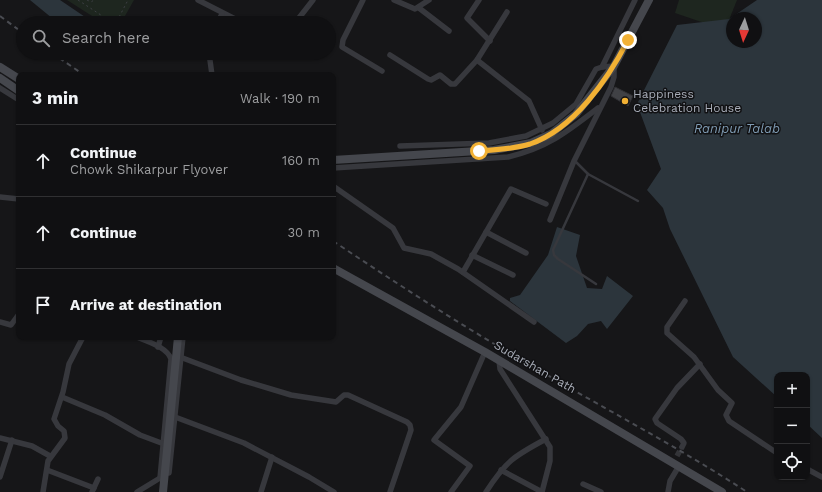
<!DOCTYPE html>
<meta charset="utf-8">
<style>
body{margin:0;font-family:"Work Sans",sans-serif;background:#1e1e20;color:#f1f3f6}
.controls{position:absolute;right:12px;bottom:12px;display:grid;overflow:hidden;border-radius:8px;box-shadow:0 1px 3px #0004}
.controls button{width:36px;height:36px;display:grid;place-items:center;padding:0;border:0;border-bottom:1px solid #303032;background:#101012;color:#f1f3f6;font:20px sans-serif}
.compass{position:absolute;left:726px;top:12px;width:36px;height:36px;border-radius:50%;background:#101012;box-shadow:0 1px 3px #0004;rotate:184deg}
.stop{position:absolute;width:12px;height:12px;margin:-9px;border:3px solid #f2b134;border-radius:50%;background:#fff}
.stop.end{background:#f2b134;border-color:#fff;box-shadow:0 1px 4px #0008}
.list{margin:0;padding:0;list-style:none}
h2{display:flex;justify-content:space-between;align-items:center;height:52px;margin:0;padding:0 16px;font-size:17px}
h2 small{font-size:13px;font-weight:400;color:#9c9d9f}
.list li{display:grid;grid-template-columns:26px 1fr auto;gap:12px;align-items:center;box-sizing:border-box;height:72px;padding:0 16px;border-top:1px solid #303032}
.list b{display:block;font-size:15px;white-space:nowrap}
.list p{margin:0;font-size:13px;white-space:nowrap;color:#9c9d9f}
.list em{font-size:13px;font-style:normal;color:#9c9d9f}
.icon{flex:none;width:22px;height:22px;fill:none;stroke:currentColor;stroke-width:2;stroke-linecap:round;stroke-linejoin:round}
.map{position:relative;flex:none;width:822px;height:492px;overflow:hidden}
.search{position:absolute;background:#101012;box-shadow:0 1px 3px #0004;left:16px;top:16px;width:320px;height:44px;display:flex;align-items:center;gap:10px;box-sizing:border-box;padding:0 14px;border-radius:22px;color:#9c9d9f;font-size:15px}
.panel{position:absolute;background:#101012;box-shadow:0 1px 3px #0004;left:16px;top:72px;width:320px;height:268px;border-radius:8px}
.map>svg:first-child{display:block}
.green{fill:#1e261f}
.water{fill:#2c353c;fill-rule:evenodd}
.building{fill:#404145;stroke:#303034}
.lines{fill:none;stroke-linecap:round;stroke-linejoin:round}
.street-tunnel{stroke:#333438;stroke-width:5.5;stroke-dasharray:5.5 3;stroke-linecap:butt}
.path{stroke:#3d3f44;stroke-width:1;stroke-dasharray:2 3;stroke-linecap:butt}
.lane{stroke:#37383d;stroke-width:2.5}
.street{stroke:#37383d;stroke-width:5.5}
.secondary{stroke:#45474d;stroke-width:8}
.rail{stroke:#4a4c52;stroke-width:2;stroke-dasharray:5 4;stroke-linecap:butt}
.route{stroke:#f2b134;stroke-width:5}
.poi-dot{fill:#f2b134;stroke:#111113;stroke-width:1.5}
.labels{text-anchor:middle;stroke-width:3;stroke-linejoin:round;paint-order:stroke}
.poi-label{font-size:12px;fill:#a8adb8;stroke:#111113;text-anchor:start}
.street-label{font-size:12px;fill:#a8adb8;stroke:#111113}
.water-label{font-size:13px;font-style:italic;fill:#7f9bb3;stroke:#111113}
</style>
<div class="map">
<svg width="822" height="492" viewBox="0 0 822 492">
<rect width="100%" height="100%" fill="#161618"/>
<g class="green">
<polygon points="67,0 134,0 121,23 103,23"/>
<polygon points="679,0 737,0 725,30 675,13"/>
</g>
<g class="water">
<polygon points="30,0 60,0 94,23 58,23"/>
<path d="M757,0H822V438L807,424V375H777V397L733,357L670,229L663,208L647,190L661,169L637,104L677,25L729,19ZM732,18H756V42H732Z"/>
<polygon points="557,227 580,235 576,256 587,288 602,289 607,276 633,296 607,329 601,321 588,324 577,336 566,343 510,301 510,298 520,295 548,255"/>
</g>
<polygon class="building" points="615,87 633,96 628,106 611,96"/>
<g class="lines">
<polyline class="street-tunnel" points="677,456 682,447"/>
<g class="path">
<polyline points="78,0 110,21 117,21 128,0"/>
<polyline points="87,0 91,2 94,0"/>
</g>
<g class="lane">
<polyline points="575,161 588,174 638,201"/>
<polyline points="588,174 553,250 554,255 558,259 596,284"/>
</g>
<g class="street">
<polyline points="198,0 243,23"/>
<polyline points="363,0 343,40 342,47 382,71"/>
<polyline points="394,0 415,9 429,0"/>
<polyline points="479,0 467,18 490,41"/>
<polyline points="419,8 449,31"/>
<polyline points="217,23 222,14"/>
<polyline points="295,23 313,0"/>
<polyline points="209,53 212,75"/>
<polyline points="390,55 428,79 431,80 440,75 451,84 455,84 477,60 507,12"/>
<polyline points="477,60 529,101 542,130"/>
<polyline points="602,67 635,0"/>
<polyline points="0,88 19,100"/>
<polyline points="400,146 489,143 526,136 553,123 576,104 596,69 602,67 614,66 614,77 611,87 574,161 550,220"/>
<path d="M333,168L508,157C547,148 567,132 598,108"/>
<polyline points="333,186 393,228 404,248 431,254 458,269 534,322"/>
<polyline points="0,197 19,199"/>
<polyline points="486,232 526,253"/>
<polyline points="472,255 513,275"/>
<polyline points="463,272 511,189 546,204"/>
<polyline points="685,301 667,327 667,333 694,357 718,390 732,403 726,415 729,421 777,453"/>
<polyline points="0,322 11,325 19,314"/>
<path d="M137,337C148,342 167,347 171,359L160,478"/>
<polyline points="158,347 161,337"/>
<polyline points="180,357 241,380 291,395 336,402 344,395 348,395 407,422 410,425 411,430 390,492"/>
<polyline points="499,360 500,369 550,447 550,461 542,492"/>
<polyline points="62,397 105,415 140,435 164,444"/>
<polyline points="175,417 244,443 309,477 334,492"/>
<polyline points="0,438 32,446 50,456"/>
<polyline points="682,447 684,443 681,439 657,423 655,419 677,388 700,364"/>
<polyline points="807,469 822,477"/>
<polyline points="47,470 94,488"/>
<polyline points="501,470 542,492"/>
<polyline points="169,473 183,337"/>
<polyline points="0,477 12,440"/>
<polyline points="583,484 601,492"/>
<polyline points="43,492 48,461 65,438 64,431 58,426 54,419 63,392 69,364 83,337"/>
<polyline points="92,492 98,479"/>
<polyline points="137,492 160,478"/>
<polyline points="261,492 272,457"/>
<polyline points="451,492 470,466 434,440 461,407 485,352"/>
<path d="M486,492C506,461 514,456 546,439"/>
<polyline points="668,492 670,481 679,466"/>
</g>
<g class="secondary">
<polyline points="0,67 19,79"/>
<polyline points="0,78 19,91"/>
<polyline points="333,160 494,150 531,143 551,134 576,114 614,66 649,0"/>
<polyline points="333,268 485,352 722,492"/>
<polyline points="163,492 178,337"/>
</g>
<g class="rail">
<polyline points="0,16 23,33"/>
<polyline points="52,53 84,75"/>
<path d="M333,241C396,283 459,324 525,362C599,406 675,445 747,492"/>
</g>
</g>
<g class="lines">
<path class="route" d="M479,151C496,150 514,149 530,144C574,129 608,79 628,40"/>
</g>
<circle class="poi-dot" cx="625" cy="101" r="4"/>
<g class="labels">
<g class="poi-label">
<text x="633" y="98">Happiness<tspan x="633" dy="14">Celebration House</tspan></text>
</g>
<g class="street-label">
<text transform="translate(535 367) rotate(30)" y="4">Sudarshan Path</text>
</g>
<g class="water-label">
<text x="737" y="133">Ranipur Talab</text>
</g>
</g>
</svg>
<div class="controls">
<button>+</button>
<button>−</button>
<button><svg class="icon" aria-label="locate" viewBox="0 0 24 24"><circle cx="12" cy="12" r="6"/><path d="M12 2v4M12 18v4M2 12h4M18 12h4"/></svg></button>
</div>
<svg class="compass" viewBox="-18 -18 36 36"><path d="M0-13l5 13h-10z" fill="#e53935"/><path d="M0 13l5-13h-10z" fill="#9c9d9f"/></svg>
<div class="stop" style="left:479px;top:151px"></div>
<div class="stop end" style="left:628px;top:40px"></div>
<div class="search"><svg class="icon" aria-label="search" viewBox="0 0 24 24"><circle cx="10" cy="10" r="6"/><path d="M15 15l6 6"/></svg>Search here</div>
<section class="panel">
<h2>3 min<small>Walk · 190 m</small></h2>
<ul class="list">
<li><svg class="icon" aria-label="ahead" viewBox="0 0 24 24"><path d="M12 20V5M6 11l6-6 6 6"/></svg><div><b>Continue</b><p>Chowk Shikarpur Flyover</p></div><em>160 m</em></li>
<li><svg class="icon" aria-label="ahead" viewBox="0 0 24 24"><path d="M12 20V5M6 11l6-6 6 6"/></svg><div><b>Continue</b></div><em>30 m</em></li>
<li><svg class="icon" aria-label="arrive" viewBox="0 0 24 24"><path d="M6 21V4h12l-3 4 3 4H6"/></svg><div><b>Arrive at destination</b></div></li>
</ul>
</section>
</div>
